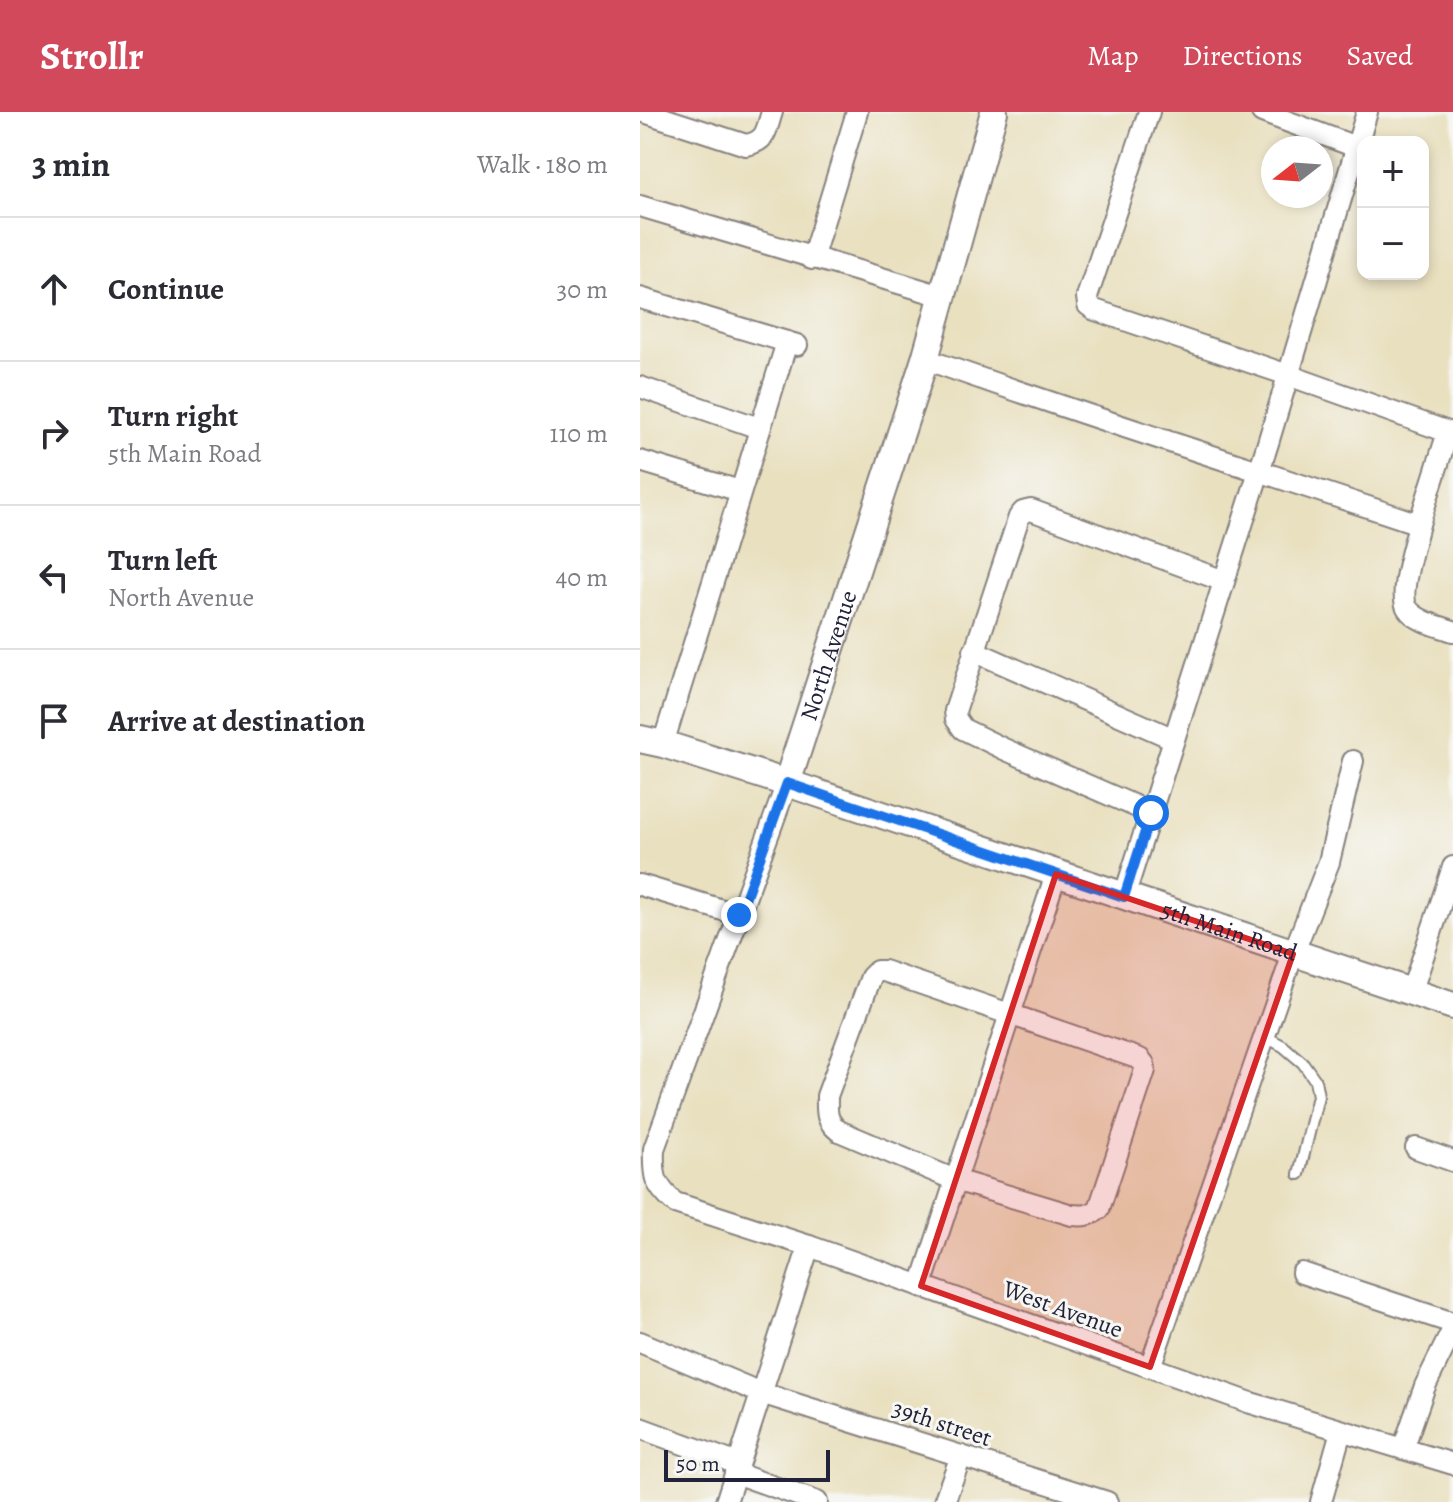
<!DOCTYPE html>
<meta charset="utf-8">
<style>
body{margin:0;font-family:Alegreya,serif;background:#f7f7f7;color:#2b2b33}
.controls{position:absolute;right:24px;top:24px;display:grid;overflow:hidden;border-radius:16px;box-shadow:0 4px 12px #0003}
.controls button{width:72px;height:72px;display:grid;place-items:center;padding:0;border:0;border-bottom:2px solid #e1e1e2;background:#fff;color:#2b2b33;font:40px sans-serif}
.compass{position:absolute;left:621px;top:24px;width:72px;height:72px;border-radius:50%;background:#fff;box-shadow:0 4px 12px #0003;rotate:253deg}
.scale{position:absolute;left:24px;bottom:20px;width:166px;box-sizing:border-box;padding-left:8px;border:4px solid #22223b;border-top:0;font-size:22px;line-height:28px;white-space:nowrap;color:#22223b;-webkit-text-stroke:6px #f6f6f2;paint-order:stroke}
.stop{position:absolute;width:24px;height:24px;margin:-18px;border:6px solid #1a73e8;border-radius:50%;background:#fff}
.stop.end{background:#1a73e8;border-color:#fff;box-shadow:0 2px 8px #0008}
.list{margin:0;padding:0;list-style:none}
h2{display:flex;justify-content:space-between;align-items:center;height:104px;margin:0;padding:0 32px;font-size:34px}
h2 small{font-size:26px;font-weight:400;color:#7c7c81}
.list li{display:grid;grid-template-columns:52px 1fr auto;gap:24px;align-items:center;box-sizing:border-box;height:144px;padding:0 32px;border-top:2px solid #e1e1e2}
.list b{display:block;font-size:30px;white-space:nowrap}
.list p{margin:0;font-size:26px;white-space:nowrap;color:#7c7c81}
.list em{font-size:26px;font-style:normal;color:#7c7c81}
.icon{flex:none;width:44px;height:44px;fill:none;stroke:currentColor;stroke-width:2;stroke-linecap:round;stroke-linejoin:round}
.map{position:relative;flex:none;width:813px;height:1390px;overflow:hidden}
header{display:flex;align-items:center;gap:48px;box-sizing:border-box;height:112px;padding:0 40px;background:#d1495b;color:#fff}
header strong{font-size:38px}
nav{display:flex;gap:44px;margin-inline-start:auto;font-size:28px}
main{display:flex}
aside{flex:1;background:#fff}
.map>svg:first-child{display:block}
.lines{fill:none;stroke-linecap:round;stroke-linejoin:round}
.service-casing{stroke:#86817d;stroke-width:14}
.minor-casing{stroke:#86817d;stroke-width:24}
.tertiary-casing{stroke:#86817d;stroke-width:30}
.service{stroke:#fff;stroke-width:10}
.minor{stroke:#fff;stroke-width:20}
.tertiary{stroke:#fff;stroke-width:26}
.route{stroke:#1a73e8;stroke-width:10}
.marked{fill:#d62828;fill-opacity:0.2;stroke:#d62828;stroke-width:6;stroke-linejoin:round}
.labels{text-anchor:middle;stroke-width:6;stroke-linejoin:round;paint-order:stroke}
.street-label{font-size:24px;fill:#22223b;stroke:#f6f6f2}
</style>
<header>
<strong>Strollr</strong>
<nav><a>Map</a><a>Directions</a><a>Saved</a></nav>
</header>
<main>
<aside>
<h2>3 min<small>Walk · 180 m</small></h2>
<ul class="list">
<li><svg class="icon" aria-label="ahead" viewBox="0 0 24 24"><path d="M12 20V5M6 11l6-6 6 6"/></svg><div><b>Continue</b></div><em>30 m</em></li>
<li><svg class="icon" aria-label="right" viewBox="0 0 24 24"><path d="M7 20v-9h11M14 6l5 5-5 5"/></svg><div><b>Turn right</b><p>5th Main Road</p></div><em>110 m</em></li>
<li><svg class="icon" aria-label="left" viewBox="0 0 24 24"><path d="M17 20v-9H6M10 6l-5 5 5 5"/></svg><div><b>Turn left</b><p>North Avenue</p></div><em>40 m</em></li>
<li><svg class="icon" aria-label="arrive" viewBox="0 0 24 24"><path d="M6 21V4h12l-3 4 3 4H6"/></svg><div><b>Arrive at destination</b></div></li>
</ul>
</aside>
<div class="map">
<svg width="813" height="1390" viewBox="0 0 813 1390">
<rect width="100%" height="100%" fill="#f6f6f2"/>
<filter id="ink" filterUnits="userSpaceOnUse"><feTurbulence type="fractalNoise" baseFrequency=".0125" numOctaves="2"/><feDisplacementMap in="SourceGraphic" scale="16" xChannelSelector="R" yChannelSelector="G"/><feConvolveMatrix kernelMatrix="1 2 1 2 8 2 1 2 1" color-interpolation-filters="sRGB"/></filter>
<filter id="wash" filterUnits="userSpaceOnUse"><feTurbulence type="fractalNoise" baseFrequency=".006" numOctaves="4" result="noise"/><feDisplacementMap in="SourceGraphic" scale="32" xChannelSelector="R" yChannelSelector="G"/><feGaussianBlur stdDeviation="1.8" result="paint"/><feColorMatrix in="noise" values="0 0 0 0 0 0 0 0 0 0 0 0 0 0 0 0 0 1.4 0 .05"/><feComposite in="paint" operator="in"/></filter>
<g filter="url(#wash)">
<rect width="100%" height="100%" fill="#e9e0bf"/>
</g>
<g filter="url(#ink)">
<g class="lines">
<g class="service-casing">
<polyline id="service" points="624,924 643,934 663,951 675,968 678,984 659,1062"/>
</g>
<g class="minor-casing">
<g id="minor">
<path d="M4,0L106,33C127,29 126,18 132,0"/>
<polyline points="509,0 447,185 448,193 455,198 648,263 808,320"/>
<polyline points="622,0 716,35"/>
<polyline points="0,94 302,184"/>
<polyline points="172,147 217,0"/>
<polyline points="0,186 157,233"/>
<path d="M285,247C448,305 615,357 779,412L808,320L813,321"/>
<polyline points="0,275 119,316"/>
<polyline points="0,349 100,379"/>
<path d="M779,412C775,431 757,482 768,497C777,510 800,514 813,519"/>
<polyline points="334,539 534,627"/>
<polyline points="23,632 147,230"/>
<path d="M147,671L14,1037C13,1064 14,1073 35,1091L169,1134L611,1291L813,1352"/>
<polyline points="511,701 364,637 323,617 316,607 315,599 379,405 383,400 391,398 584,469"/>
<polyline points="0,773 99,803"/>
<polyline points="484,785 628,331 727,0"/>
<path d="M237,859H244L500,947L504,952L505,958L459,1097C450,1104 443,1104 432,1103L315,1068L199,1019C185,1008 187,1000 187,984L231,865Z"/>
<polyline points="771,881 813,755"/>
<polyline points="776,1036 813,1049"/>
<polyline points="662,1161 813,1211"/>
<polyline points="281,1174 416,762"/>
<polyline points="0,1230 121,1281 467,1390"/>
<polyline points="510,1255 653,842 689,750 713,649"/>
<polyline points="0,1316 98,1352"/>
<polyline points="763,1337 785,1274 813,1217"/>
<polyline points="95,1361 177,1390"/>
<polyline points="86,1390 169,1134"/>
<polyline points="304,1390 321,1344"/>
<polyline points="681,1390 701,1319"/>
</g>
</g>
<g class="tertiary-casing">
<g id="tertiary">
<path id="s1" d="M0,627L23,632L147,671L813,894"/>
<path id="s2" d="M147,671L285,247L354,0"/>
</g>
</g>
<use href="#service" class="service"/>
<use href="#minor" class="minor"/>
<use href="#tertiary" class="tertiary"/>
</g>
</g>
<g class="lines" filter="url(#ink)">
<polyline class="route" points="99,803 147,671 484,785 511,701"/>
</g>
<path class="marked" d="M416,762L653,842L510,1255L281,1174Z"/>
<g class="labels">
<g class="street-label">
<text dy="8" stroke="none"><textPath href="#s2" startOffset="134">North Avenue</textPath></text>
<text dy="8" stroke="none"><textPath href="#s1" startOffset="620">5th Main Road</textPath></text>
<text transform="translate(423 1197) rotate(20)" y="8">West Avenue</text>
<text transform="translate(302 1311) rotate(18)" y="8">39th street</text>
</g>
</g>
</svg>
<div class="controls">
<button>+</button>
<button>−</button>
</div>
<svg class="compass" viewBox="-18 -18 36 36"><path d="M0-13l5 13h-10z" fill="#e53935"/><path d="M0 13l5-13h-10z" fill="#7c7c81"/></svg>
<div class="scale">50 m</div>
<div class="stop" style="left:511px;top:701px"></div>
<div class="stop end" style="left:99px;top:803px"></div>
</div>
</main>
